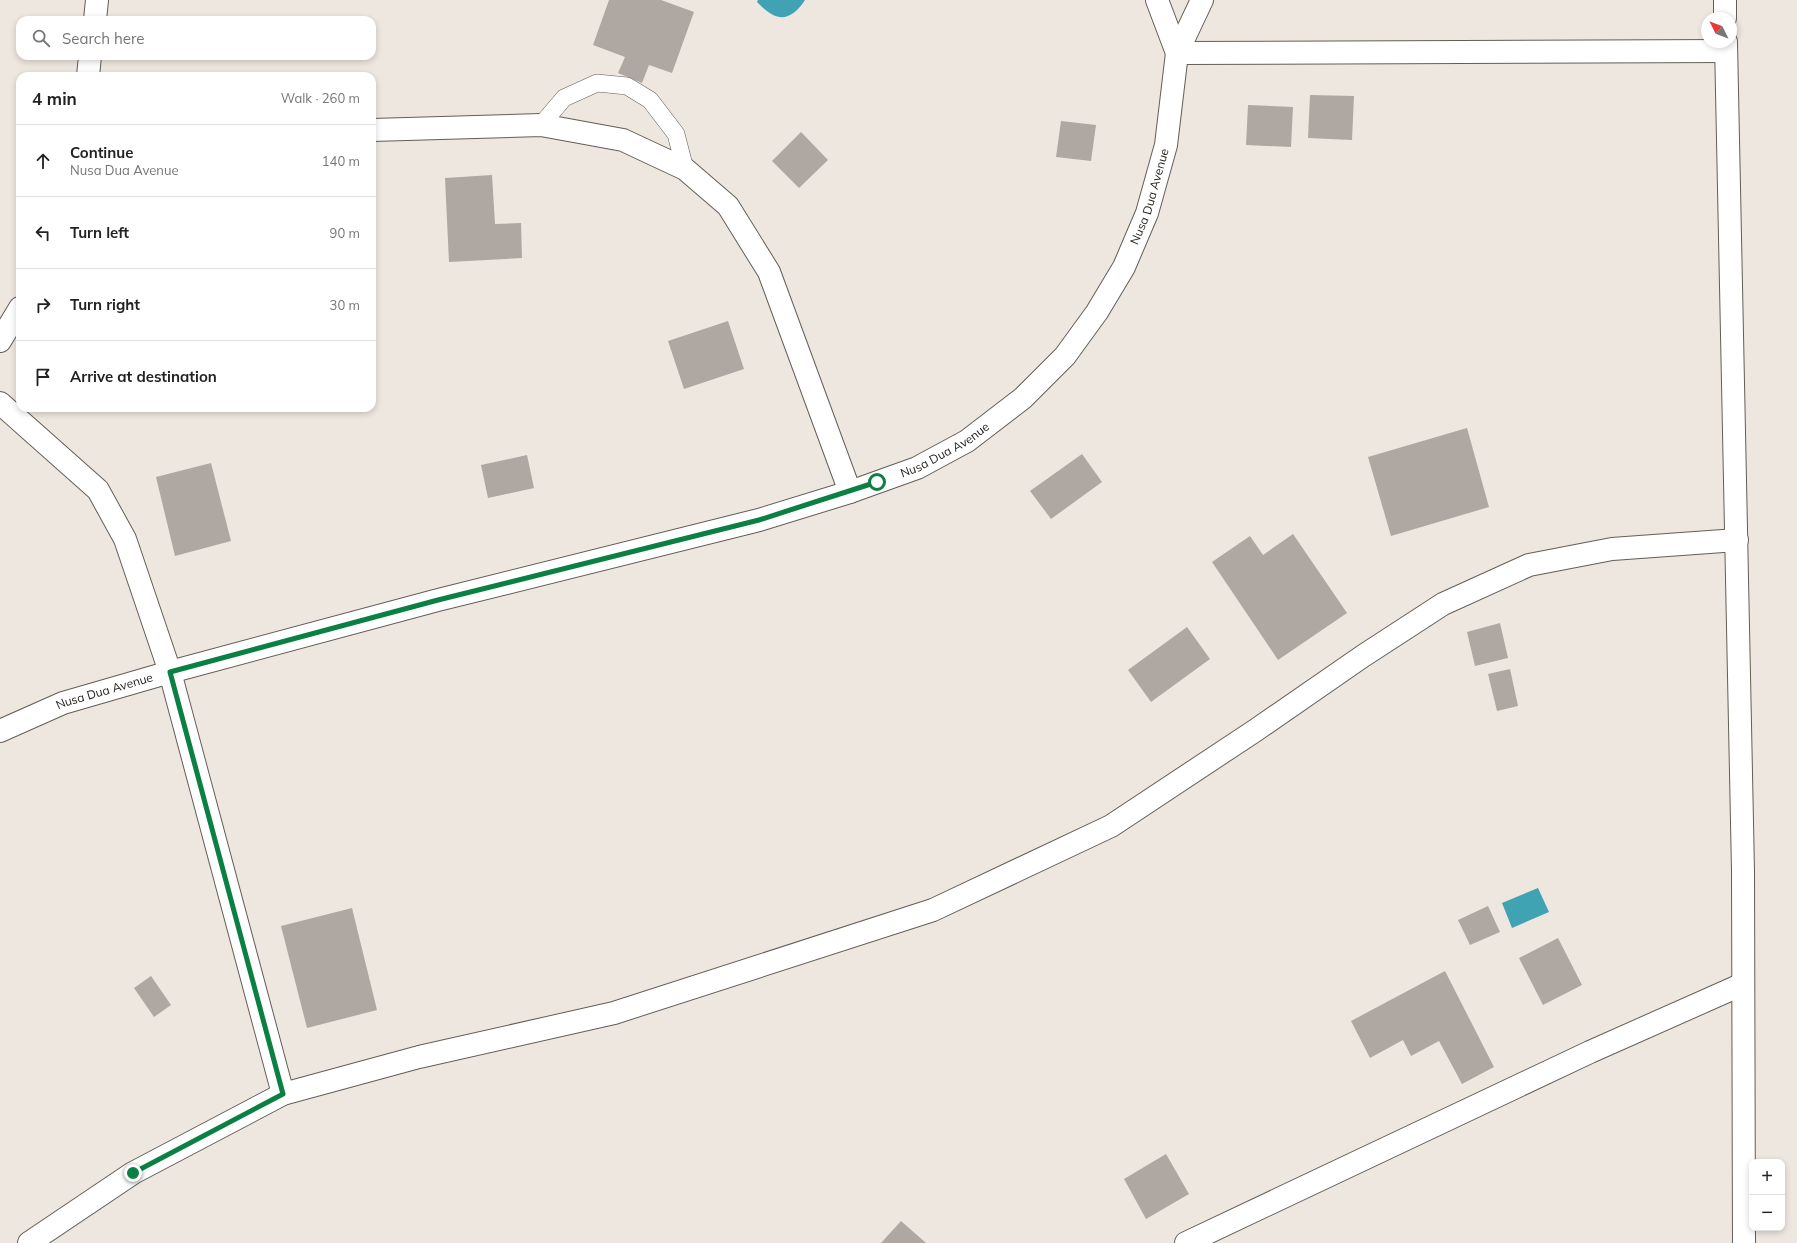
<!DOCTYPE html>
<meta charset="utf-8">
<style>
body{margin:0;font-family:Mulish,sans-serif;background:#f2f2f2;color:#222}
.controls{position:absolute;right:12px;bottom:12px;display:grid;overflow:hidden;border-radius:8px;box-shadow:0 2px 6px #0003}
.controls button{width:36px;height:36px;display:grid;place-items:center;padding:0;border:0;border-bottom:1px solid #e0e0e0;background:#fff;color:#222;font:20px sans-serif}
.compass{position:absolute;left:1701px;top:12px;width:36px;height:36px;border-radius:50%;background:#fff;box-shadow:0 2px 6px #0003;rotate:312deg}
.stop{position:absolute;width:12px;height:12px;margin:-9px;border:3px solid #0b8043;border-radius:50%;background:#fff}
.stop.end{background:#0b8043;border-color:#fff;box-shadow:0 1px 4px #0008}
.list{margin:0;padding:0;list-style:none}
h2{display:flex;justify-content:space-between;align-items:center;height:52px;margin:0;padding:0 16px;font-size:17px}
h2 small{font-size:13px;font-weight:400;color:#767676}
.list li{display:grid;grid-template-columns:26px 1fr auto;gap:12px;align-items:center;box-sizing:border-box;height:72px;padding:0 16px;border-top:1px solid #e0e0e0}
.list b{display:block;font-size:15px;white-space:nowrap}
.list p{margin:0;font-size:13px;white-space:nowrap;color:#767676}
.list em{font-size:13px;font-style:normal;color:#767676}
.icon{flex:none;width:22px;height:22px;fill:none;stroke:currentColor;stroke-width:2;stroke-linecap:round;stroke-linejoin:round}
.map{position:relative;flex:none;width:1797px;height:1243px;overflow:hidden}
.search{position:absolute;background:#fff;box-shadow:0 2px 6px #0003;left:16px;top:16px;width:360px;height:44px;display:flex;align-items:center;gap:10px;box-sizing:border-box;padding:0 14px;border-radius:12px;color:#767676;font-size:15px}
.panel{position:absolute;background:#fff;box-shadow:0 2px 6px #0003;left:16px;top:72px;width:360px;height:340px;border-radius:12px}
.map>svg:first-child{display:block}
.water{fill:#40a3b3}
.building{fill:#afa7a1}
.lines{fill:none;stroke-linecap:round;stroke-linejoin:round}
.service-casing{stroke:#635e57;stroke-width:18}
.minor-casing{stroke:#635e57;stroke-width:24}
.service{stroke:#fff;stroke-width:17}
.minor{stroke:#fff;stroke-width:22}
.route{stroke:#0b8043;stroke-width:5}
.labels{text-anchor:middle;stroke-width:4;stroke-linejoin:round;paint-order:stroke}
.street-label{font-size:12px;fill:#262320;stroke:#fbf5ed}
</style>
<div class="map">
<svg width="1797" height="1243" viewBox="0 0 1797 1243">
<rect width="100%" height="100%" fill="#eee7e0"/>
<g class="water">
<path d="M758,0H805C789,24 775,21 757,2Z"/>
<polygon points="1538,888 1549,912 1512,928 1502,903"/>
</g>
<g class="building">
<polygon points="609,0 661,0 694,12 672,73 649,65 642,83 618,73 625,57 593,45"/>
<polygon points="1310,95 1354,96 1352,140 1308,138"/>
<polygon points="1248,105 1293,107 1291,147 1246,145"/>
<polygon points="1061,121 1096,125 1091,161 1056,157"/>
<polygon points="801,132 828,160 799,188 772,161"/>
<polygon points="492,175 495,224 521,223 522,258 449,262 445,178"/>
<polygon points="728,321 744,369 684,389 668,341"/>
<polygon points="1467,428 1489,507 1391,536 1368,457"/>
<polygon points="1082,454 1102,482 1051,519 1030,491"/>
<polygon points="527,455 534,488 488,498 481,465"/>
<polygon points="211,463 231,541 175,556 156,477"/>
<polygon points="1293,534 1347,613 1278,660 1212,562 1250,536 1263,555"/>
<polygon points="1500,623 1508,658 1475,666 1467,632"/>
<polygon points="1187,627 1210,659 1151,702 1128,670"/>
<polygon points="1510,669 1518,706 1497,711 1488,674"/>
<polygon points="1488,906 1500,932 1470,945 1458,920"/>
<polygon points="352,908 377,1010 307,1028 281,926"/>
<polygon points="1558,938 1582,985 1543,1005 1519,958"/>
<polygon points="1445,971 1494,1067 1462,1084 1439,1041 1411,1056 1403,1040 1370,1058 1351,1021"/>
<polygon points="151,976 171,1005 154,1017 134,988"/>
<polygon points="1166,1154 1189,1194 1146,1219 1124,1179"/>
<polygon points="901,1221 926,1243 881,1243"/>
</g>
<g class="lines">
<g class="service-casing">
<polyline id="service" points="541,125 564,98 597,83 627,86 650,100 676,134 685,169"/>
</g>
<g class="minor-casing">
<g id="minor">
<polyline points="1157,0 1177,53"/>
<polyline points="1725,0 1725,18"/>
<polyline points="95,20 97,0"/>
<polyline points="1726,42 1743,871 1744,1243"/>
<polyline points="1177,53 1726,51"/>
<polyline points="88,76 90,56"/>
<polyline points="372,130 541,125 623,140 685,169 728,206 769,272 850,492"/>
<polyline points="0,341 20,308"/>
<polyline points="0,403 98,490 125,539 170,672 283,1094"/>
<path id="s1" d="M0,731L63,703L170,672L438,600L759,520L850,492L917,468L967,441L1023,398L1065,356L1097,312L1124,267L1147,213L1166,145L1177,53L1202,0"/>
<polyline points="29,1243 133,1173 283,1094 419,1057 614,1013 933,910 1111,826 1256,730 1363,656 1443,604 1529,565 1612,549 1737,540"/>
<polyline points="1186,1243 1590,1052 1743,984"/>
</g>
</g>
<use href="#service" class="service"/>
<use href="#minor" class="minor"/>
</g>
<g class="lines">
<polyline class="route" points="133,1173 283,1094 170,672 438,600 759,520 877,482"/>
</g>
<g class="labels">
<g class="street-label">
<text dy="4" stroke="none"><textPath href="#s1" startOffset="1324">Nusa Dua Avenue</textPath></text>
<text dy="4" stroke="none"><textPath href="#s1" startOffset="988">Nusa Dua Avenue</textPath></text>
<text dy="4" stroke="none"><textPath href="#s1" startOffset="112">Nusa Dua Avenue</textPath></text>
</g>
</g>
</svg>
<div class="controls">
<button>+</button>
<button>−</button>
</div>
<svg class="compass" viewBox="-18 -18 36 36"><path d="M0-13l5 13h-10z" fill="#e53935"/><path d="M0 13l5-13h-10z" fill="#767676"/></svg>
<div class="stop" style="left:877px;top:482px"></div>
<div class="stop end" style="left:133px;top:1173px"></div>
<div class="search"><svg class="icon" aria-label="search" viewBox="0 0 24 24"><circle cx="10" cy="10" r="6"/><path d="M15 15l6 6"/></svg>Search here</div>
<section class="panel">
<h2>4 min<small>Walk · 260 m</small></h2>
<ul class="list">
<li><svg class="icon" aria-label="ahead" viewBox="0 0 24 24"><path d="M12 20V5M6 11l6-6 6 6"/></svg><div><b>Continue</b><p>Nusa Dua Avenue</p></div><em>140 m</em></li>
<li><svg class="icon" aria-label="left" viewBox="0 0 24 24"><path d="M17 20v-9H6M10 6l-5 5 5 5"/></svg><div><b>Turn left</b></div><em>90 m</em></li>
<li><svg class="icon" aria-label="right" viewBox="0 0 24 24"><path d="M7 20v-9h11M14 6l5 5-5 5"/></svg><div><b>Turn right</b></div><em>30 m</em></li>
<li><svg class="icon" aria-label="arrive" viewBox="0 0 24 24"><path d="M6 21V4h12l-3 4 3 4H6"/></svg><div><b>Arrive at destination</b></div></li>
</ul>
</section>
</div>
